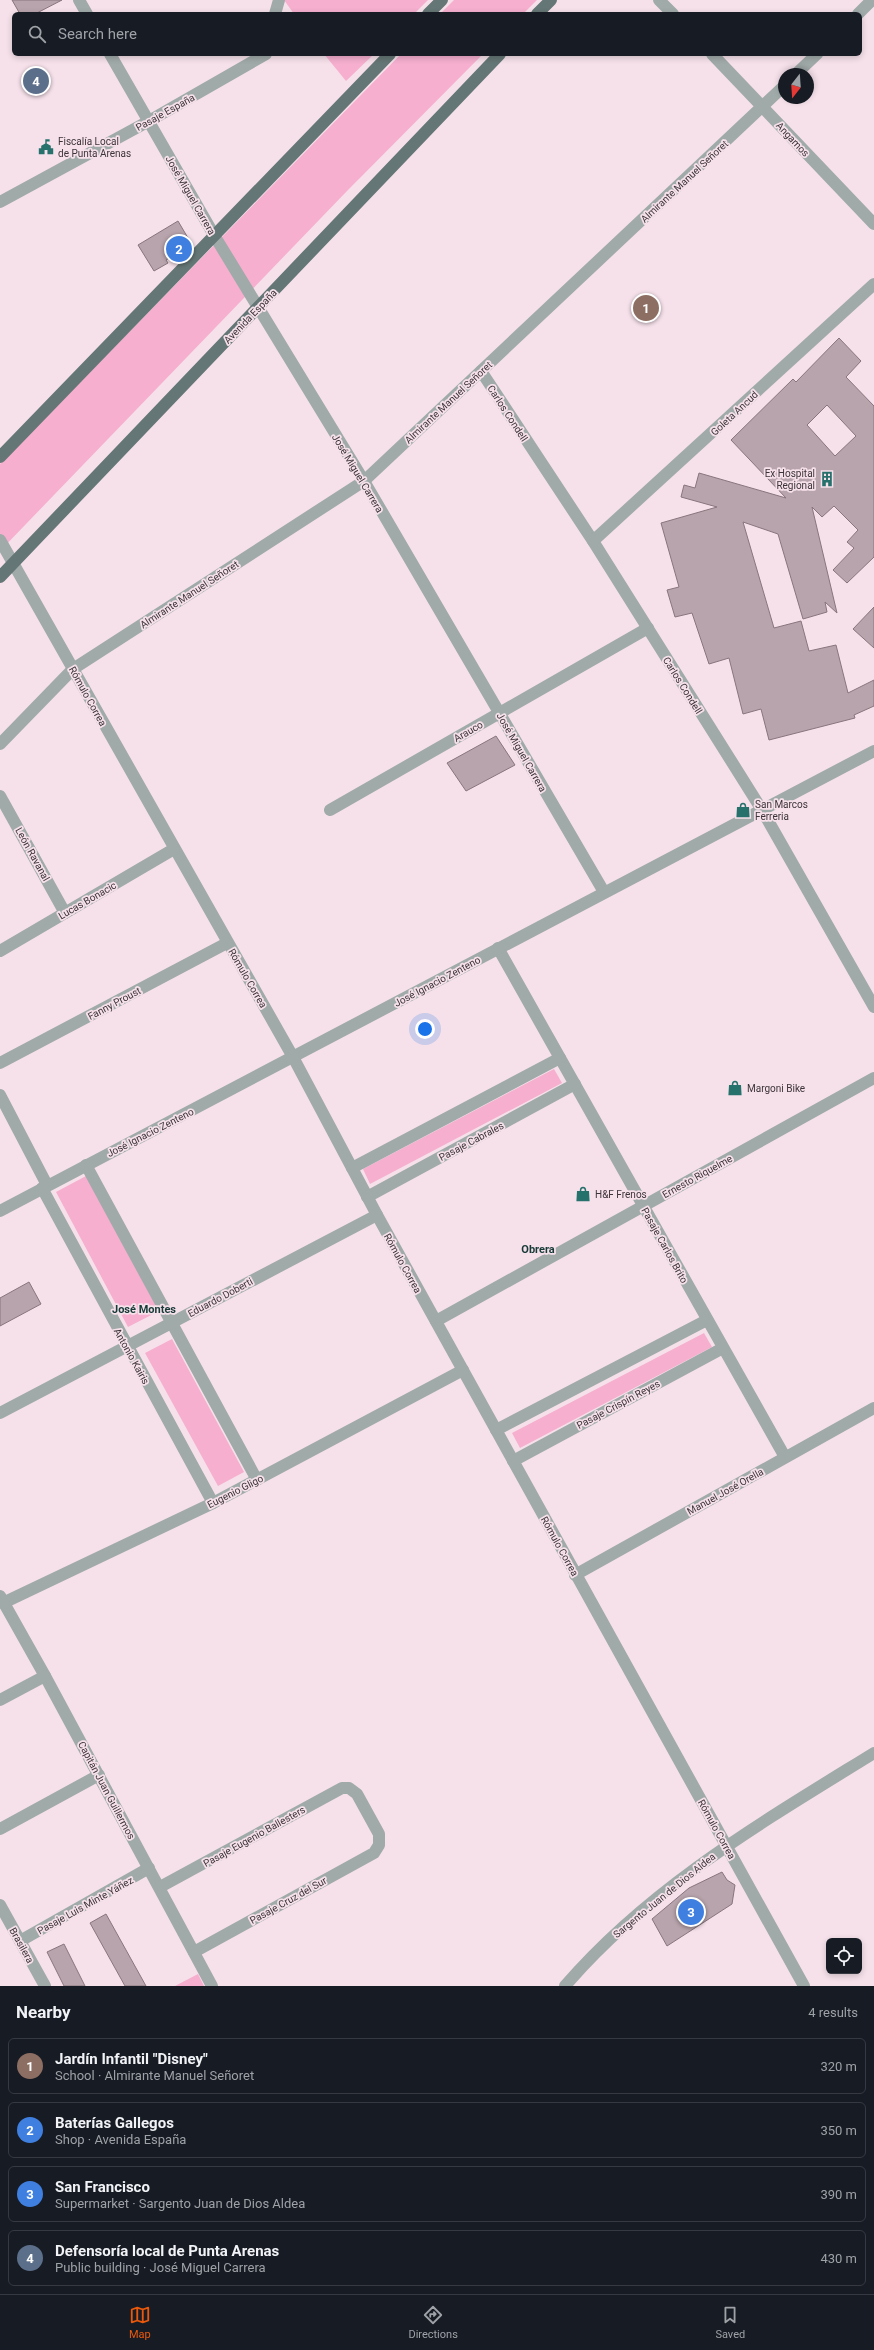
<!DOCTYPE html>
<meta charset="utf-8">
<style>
body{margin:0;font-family:Roboto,sans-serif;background:#242831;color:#f1f3f6}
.controls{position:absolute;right:12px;bottom:12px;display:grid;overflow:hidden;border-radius:6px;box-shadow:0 2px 6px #0003}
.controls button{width:36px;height:36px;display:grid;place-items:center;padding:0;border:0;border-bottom:1px solid #363941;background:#171b24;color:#f1f3f6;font:20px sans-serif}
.compass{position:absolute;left:778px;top:68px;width:36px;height:36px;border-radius:50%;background:#171b24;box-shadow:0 2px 6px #0003;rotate:197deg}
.you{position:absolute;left:425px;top:1029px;width:14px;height:14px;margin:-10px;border:3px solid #fff;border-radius:50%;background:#1a73e8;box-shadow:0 0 0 6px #1a73e833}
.badge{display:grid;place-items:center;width:26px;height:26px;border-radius:50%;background:#ea580c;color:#fff;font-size:13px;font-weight:700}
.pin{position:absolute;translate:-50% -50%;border:2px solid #fff;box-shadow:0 1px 4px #0006}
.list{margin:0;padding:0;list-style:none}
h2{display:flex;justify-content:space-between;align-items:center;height:52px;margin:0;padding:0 16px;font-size:17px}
h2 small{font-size:13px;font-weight:400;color:#9ea1a6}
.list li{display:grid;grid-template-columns:26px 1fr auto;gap:12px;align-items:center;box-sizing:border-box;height:56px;margin:0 8px 8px;padding:0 8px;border:1px solid #363941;border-radius:6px}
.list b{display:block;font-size:15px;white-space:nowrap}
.list p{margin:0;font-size:13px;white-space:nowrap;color:#9ea1a6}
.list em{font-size:13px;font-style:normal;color:#9ea1a6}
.icon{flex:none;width:22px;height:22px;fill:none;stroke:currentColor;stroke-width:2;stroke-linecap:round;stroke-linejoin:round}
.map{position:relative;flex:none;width:874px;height:1986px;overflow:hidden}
.search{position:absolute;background:#171b24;box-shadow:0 2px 6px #0003;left:12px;right:12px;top:12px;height:44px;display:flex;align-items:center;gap:10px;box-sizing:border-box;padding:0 14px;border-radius:6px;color:#9ea1a6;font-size:15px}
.sheet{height:308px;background:#171b24}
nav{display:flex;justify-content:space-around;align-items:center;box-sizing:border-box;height:56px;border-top:1px solid #363941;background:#171b24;font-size:11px;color:#9ea1a6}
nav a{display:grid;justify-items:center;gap:2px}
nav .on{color:#ea580c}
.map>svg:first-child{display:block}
.green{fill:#f6afcf}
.building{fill:#b8a4ac;stroke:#88757d;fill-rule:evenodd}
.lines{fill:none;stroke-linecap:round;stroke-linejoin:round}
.minor{stroke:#a0aaa9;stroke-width:12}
.major{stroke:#647675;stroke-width:12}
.labels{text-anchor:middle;stroke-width:3.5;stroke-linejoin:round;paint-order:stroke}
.street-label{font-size:10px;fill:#3c3438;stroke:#f6e1ea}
.poi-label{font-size:10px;fill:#3c3438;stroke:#f6e1ea;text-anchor:start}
.neighbourhood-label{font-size:11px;font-weight:bold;fill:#173a38;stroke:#f6e1ea}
</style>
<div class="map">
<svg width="874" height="1986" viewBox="0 0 874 1986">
<rect width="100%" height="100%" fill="#f6e1ea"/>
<g class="green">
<polygon points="284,0 428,0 414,14 294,14"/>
<polygon points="454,0 537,0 523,14 440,14"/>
<polygon points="324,54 374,54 346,81"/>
<polygon points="401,54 483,54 347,191 0,551 0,464"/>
<polygon points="554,1069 562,1083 370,1184 363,1169"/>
<polygon points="86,1176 159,1311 128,1327 56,1192"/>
<polygon points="704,1333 712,1347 520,1448 512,1433"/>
<polygon points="172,1339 244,1472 218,1486 145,1353"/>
<polygon points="198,1974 204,1986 175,1986"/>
</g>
<g class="building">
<polygon points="12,0 62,0 35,14 20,14"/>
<polygon points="178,221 188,238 179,243 181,246 172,252 174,255 166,260 168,263 154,271 138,245"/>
<path d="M839,338L861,361L846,377L874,406V557L847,583L833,570L854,548L847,542L858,530L834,506L822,517L812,507L837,613L825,602L827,612L803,619L778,534L743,522L774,628L801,621L809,651L836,645L848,693L874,680V706L854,715L855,718L769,740L761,709L743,714L729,658L709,664L692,613L675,617L667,590L679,587L661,523L717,507L681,497L684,485L695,488L699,473L786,498L731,440L793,379L796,382ZM827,405L856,436L835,456L807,425Z"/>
<polygon points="874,607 874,648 853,629"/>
<polygon points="496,736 515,765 466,791 447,763"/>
<polygon points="29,1282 41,1304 0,1326 0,1298"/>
<polygon points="722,1872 727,1880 735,1885 732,1904 667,1946 652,1919 689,1888"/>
<polygon points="106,1914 146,1986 125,1986 90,1923"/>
<polygon points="64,1944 85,1986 64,1986 47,1952"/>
</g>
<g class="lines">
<g class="minor">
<polyline points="79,0 87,14"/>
<polyline points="659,0 673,14"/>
<polyline points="275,14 279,0"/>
<polyline points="858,14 872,0"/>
<polyline points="110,54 214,235 364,481 604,892"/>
<polyline points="712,54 874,224"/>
<polyline points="796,74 817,54"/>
<polyline points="0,202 149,121 266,54"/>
<polyline points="481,371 593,541 762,810 874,1007"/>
<polyline points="0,540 293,1057 377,1215 804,1986"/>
<polyline points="593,541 874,284"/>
<polyline points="0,744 73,669 364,481 784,86"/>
<polyline points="0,796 65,913"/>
<polyline points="330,810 648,628"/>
<polyline points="498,948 785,1457"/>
<polyline points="0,951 174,849"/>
<polyline points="0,1063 227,943"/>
<polyline points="0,1095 47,1185"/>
<polyline points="86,1165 257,1480"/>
<polyline points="352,1168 560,1058"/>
<polyline points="42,1188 213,1503"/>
<polyline points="367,1197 575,1084"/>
<polyline points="0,1211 874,751"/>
<polyline points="436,1321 874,1078"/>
<polyline points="0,1413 377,1215"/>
<polyline points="496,1430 707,1320"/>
<polyline points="513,1461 723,1348"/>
<polyline points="575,1575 874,1408"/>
<polyline points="0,1596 45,1676 212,1986"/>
<polyline points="3,1603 213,1503 463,1370"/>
<polyline points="0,1700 45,1676"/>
<polyline points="0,1829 99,1775"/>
<polyline points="160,1887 342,1788 349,1788 357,1794 379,1834 379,1845 374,1853 194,1952"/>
<polyline points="0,1905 45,1986"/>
<polyline points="20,1941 149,1868"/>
<path d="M565,1986C650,1887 764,1821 874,1753"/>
</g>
<g class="major">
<polyline points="428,14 442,0"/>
<polyline points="537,14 551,0"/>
<polyline points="0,457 390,54"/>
<polyline points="0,577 500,54"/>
</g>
</g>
<defs>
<g id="civic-bare" transform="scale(1.2)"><path d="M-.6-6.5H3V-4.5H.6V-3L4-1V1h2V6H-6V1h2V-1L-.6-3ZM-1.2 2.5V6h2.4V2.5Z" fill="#27716d" stroke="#f6e1ea" stroke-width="2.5" paint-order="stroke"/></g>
<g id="building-bare" transform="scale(1.2)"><path d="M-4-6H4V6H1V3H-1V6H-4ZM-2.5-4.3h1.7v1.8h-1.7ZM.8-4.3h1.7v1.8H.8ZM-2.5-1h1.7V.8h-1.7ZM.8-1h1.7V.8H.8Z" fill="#27716d" stroke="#f6e1ea" stroke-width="2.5" paint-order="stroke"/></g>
<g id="shop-bare" transform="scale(1.2)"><path d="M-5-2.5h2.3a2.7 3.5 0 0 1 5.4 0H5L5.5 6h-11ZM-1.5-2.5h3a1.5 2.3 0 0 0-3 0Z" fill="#27716d" stroke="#f6e1ea" stroke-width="2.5" paint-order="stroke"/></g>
</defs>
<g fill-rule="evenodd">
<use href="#civic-bare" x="46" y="147"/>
<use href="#building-bare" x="827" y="479"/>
<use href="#shop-bare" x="743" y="810"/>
<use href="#shop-bare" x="735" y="1088"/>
<use href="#shop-bare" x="583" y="1194"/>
</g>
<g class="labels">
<g class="street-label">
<text transform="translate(165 112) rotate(-29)" y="4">Pasaje España</text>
<text transform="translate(793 139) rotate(47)" y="4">Angamos</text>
<text transform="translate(684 181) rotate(-43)" y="4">Almirante Manuel Señoret</text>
<text transform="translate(191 195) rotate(60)" y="4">José Miguel Carrera</text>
<text transform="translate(250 316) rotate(-46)" y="4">Avenida España</text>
<text transform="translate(448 402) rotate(-43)" y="4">Almirante Manuel Señoret</text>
<text transform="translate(508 413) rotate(57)" y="4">Carlos Condell</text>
<text transform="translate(734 413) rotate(-43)" y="4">Goleta Ancud</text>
<text transform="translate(358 473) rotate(59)" y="4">José Miguel Carrera</text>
<text transform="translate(189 594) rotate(-33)" y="4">Almirante Manuel Señoret</text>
<text transform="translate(683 685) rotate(58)" y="4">Carlos Condell</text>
<text transform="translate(88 696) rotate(61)" y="4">Rómulo Correa</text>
<text transform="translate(468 731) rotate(-30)" y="4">Arauco</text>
<text transform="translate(522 752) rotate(60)" y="4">José Miguel Carrera</text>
<text transform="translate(33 854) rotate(61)" y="4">León Ravanal</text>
<text transform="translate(87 900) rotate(-30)" y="4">Lucas Bonacic</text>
<text transform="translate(248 978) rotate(60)" y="4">Rómulo Correa</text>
<text transform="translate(437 981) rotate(-28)" y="4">José Ignacio Zenteno</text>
<text transform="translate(114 1003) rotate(-28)" y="4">Fanny Proust</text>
<text transform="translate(150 1132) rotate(-27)" y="4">José Ignacio Zenteno</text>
<text transform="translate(471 1141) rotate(-28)" y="4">Pasaje Cabrales</text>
<text transform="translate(697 1176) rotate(-29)" y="4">Ernesto Riquelme</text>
<text transform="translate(665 1245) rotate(61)" y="4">Pasaje Carlos Brito</text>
<text transform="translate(403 1263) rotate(61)" y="4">Rómulo Correa</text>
<text transform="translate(220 1297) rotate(-28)" y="4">Eduardo Doberti</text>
<text transform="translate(132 1356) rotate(61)" y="4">Antonio Kairis</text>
<text transform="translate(618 1404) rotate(-28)" y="4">Pasaje Crispín Reyes</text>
<text transform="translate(235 1491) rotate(-27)" y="4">Eugenio Gligo</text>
<text transform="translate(725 1491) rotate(-29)" y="4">Manuel José Orella</text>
<text transform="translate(560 1546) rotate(61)" y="4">Rómulo Correa</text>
<text transform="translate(107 1790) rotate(62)" y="4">Capitán Juan Guillermos</text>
<text transform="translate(717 1829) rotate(61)" y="4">Rómulo Correa</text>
<text transform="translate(254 1836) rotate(-29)" y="4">Pasaje Eugenio Ballesters</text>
<text transform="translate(664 1895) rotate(-39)" y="4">Sargento Juan de Dios Aldea</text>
<text transform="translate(288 1900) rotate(-29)" y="4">Pasaje Cruz del Sur</text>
<text transform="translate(85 1905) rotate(-29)" y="4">Pasaje Luis Minte Yáñez</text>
<text transform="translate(22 1945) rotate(61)" y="4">Brasilera</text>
</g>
<g class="poi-label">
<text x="58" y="145">Fiscalía Local<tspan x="58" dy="12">de Punta Arenas</tspan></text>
<text x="815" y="477" text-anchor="end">Ex Hospital<tspan x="815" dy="12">Regional</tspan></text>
<text x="755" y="808">San Marcos<tspan x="755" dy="12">Ferreria</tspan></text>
<text x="747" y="1092">Margoni Bike</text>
<text x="595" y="1198">H&amp;F Frenos</text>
</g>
<g class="neighbourhood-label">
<text x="538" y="1253">Obrera</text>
<text x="144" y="1313">José Montes</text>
</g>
</g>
</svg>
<div class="controls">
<button><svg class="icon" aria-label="locate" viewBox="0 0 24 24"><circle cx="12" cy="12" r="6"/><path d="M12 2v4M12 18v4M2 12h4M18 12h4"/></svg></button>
</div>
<svg class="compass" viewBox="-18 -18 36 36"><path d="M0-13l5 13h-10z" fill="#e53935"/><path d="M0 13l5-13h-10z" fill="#9ea1a6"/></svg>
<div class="you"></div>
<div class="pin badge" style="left:646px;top:308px;background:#8d6e63">1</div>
<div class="pin badge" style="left:179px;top:249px;background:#3f7fe0">2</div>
<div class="pin badge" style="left:691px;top:1912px;background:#3f7fe0">3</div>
<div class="pin badge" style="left:36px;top:81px;background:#5c6f8a">4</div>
<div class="search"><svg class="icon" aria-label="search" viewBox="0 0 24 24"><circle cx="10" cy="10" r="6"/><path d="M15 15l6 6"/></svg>Search here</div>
</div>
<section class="sheet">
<h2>Nearby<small>4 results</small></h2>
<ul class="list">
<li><span class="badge" style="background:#8d6e63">1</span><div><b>Jardín Infantil &quot;Disney&quot;</b><p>School · Almirante Manuel Señoret</p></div><em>320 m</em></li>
<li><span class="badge" style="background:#3f7fe0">2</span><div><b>Baterías Gallegos</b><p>Shop · Avenida España</p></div><em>350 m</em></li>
<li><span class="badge" style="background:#3f7fe0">3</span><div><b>San Francisco</b><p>Supermarket · Sargento Juan de Dios Aldea</p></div><em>390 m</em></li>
<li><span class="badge" style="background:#5c6f8a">4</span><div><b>Defensoría local de Punta Arenas</b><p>Public building · José Miguel Carrera</p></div><em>430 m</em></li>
</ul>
</section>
<nav>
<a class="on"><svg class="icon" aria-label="map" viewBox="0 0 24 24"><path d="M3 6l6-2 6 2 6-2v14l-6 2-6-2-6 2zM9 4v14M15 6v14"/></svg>Map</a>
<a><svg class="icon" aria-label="directions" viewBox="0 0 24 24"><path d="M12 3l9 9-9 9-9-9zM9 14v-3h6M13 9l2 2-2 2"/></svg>Directions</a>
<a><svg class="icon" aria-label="saved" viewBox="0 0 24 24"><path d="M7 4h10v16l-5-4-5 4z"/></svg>Saved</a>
</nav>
